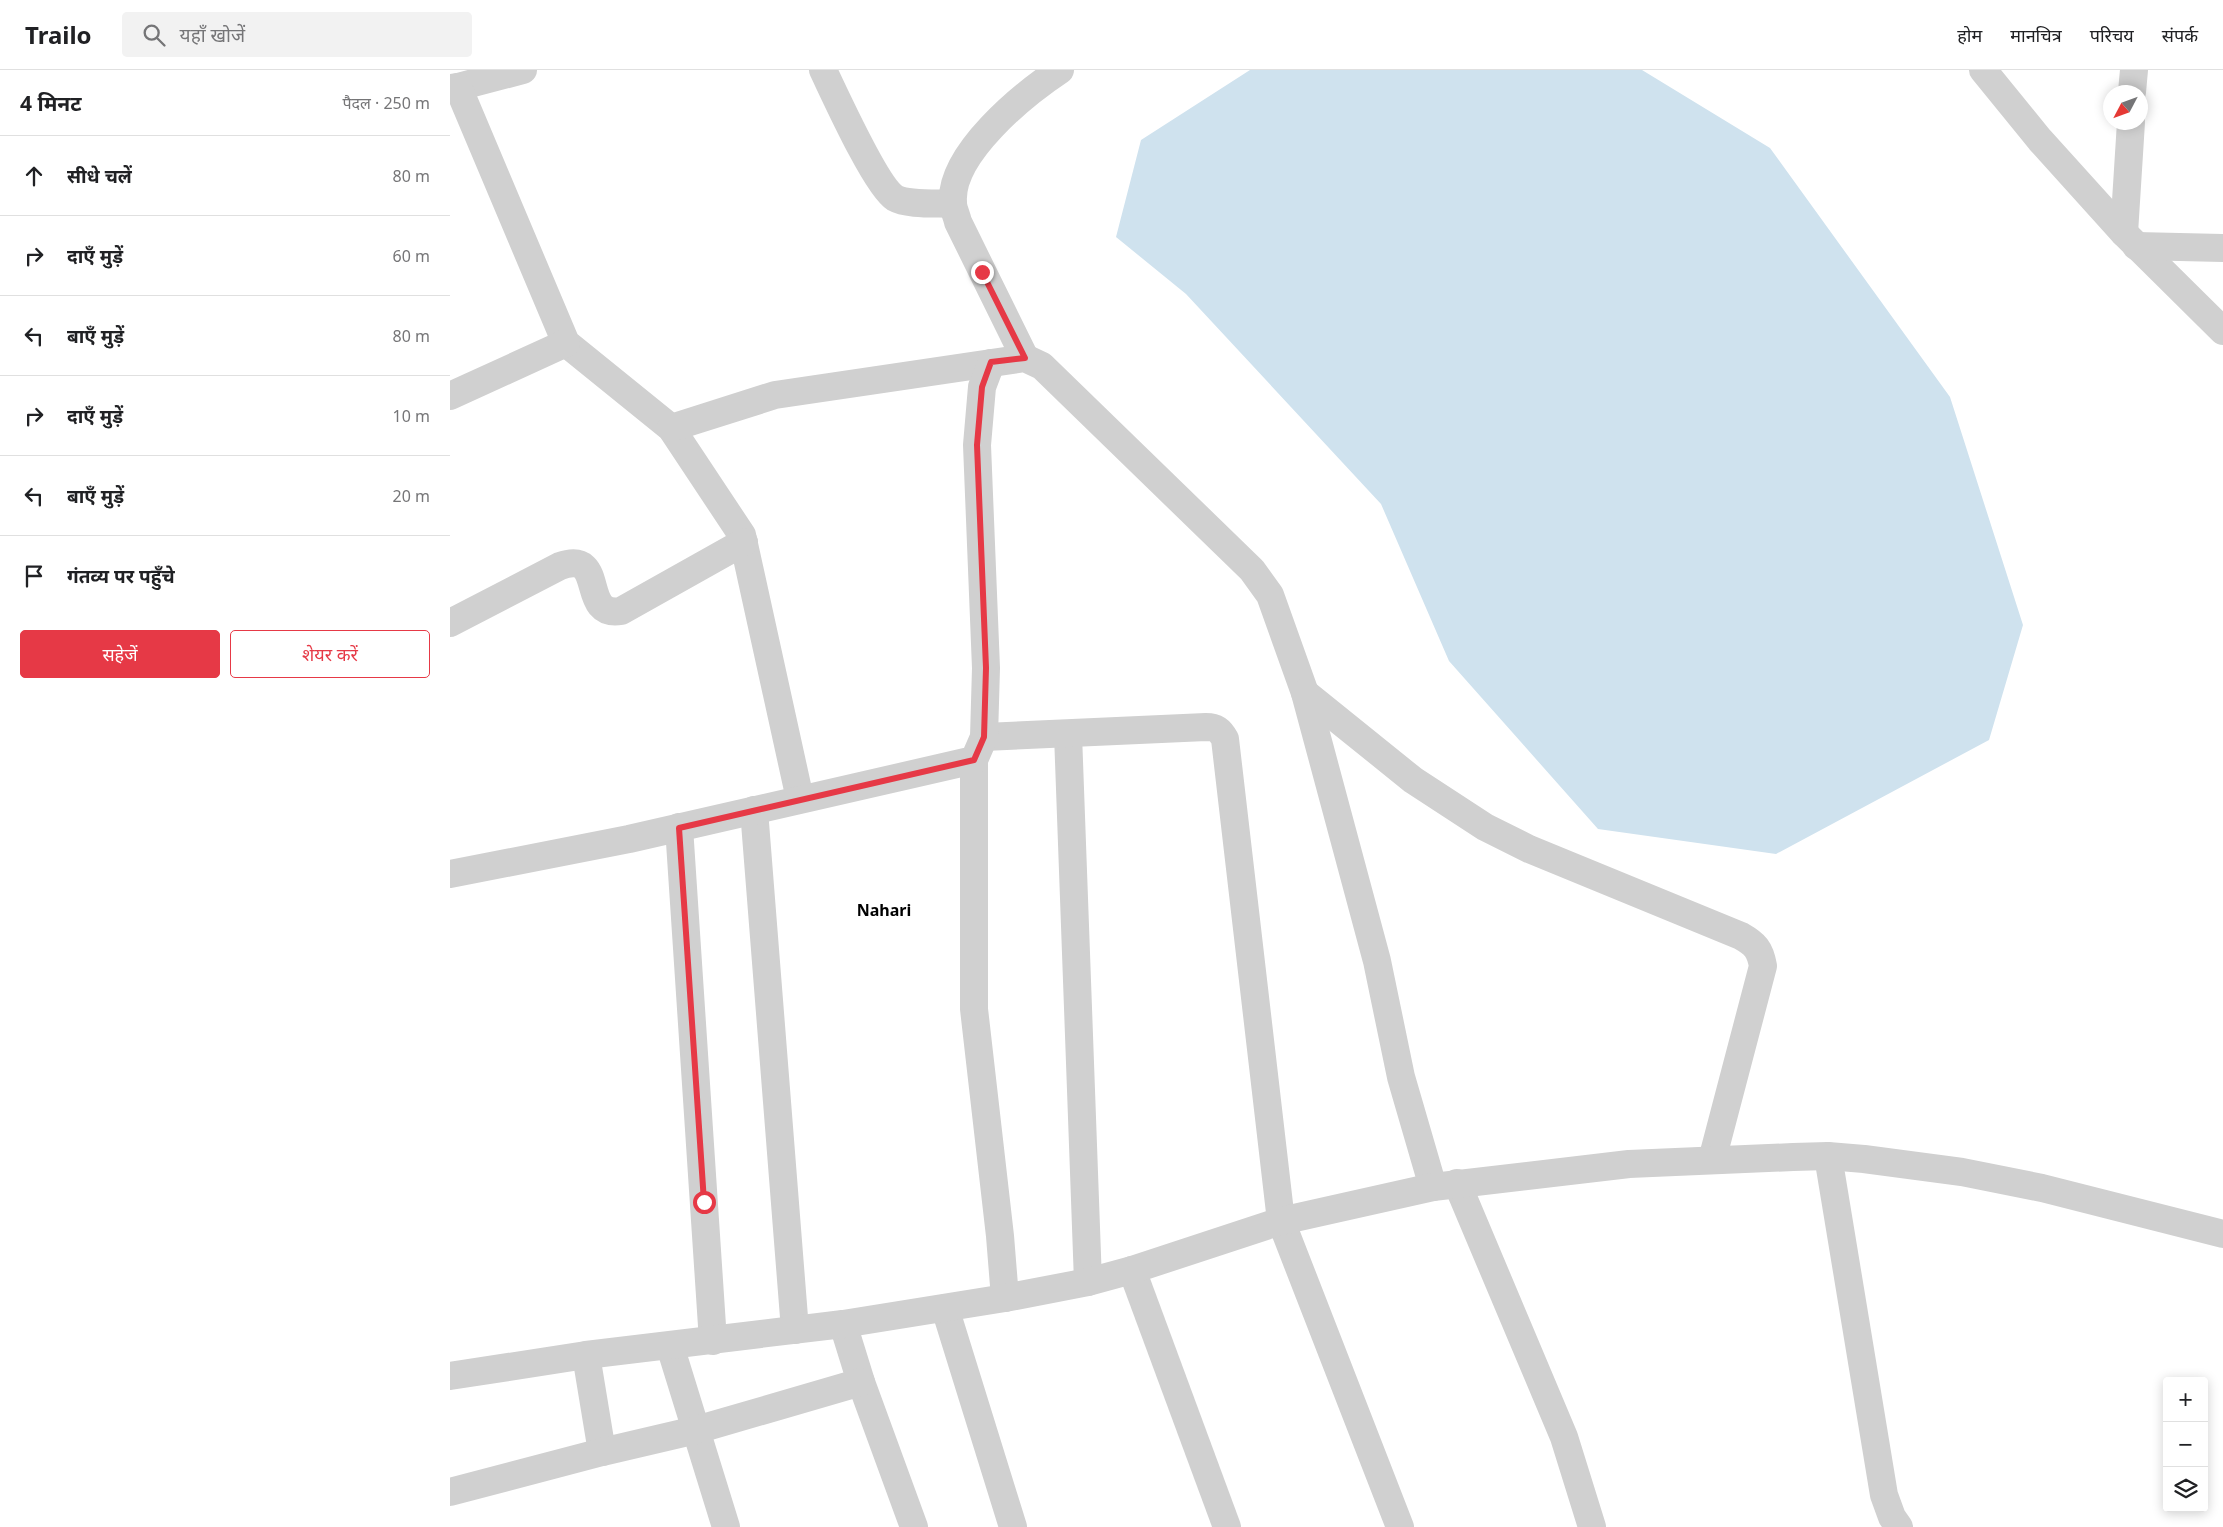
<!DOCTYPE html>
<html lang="hi">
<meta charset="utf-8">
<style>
body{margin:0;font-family:"Noto Sans","Noto Sans Devanagari",sans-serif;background:#f2f2f2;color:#202124}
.controls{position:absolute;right:15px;bottom:15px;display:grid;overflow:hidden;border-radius:5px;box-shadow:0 2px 12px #0003}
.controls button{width:45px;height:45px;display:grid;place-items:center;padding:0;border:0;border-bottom:1px solid #e0e0e0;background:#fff;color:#202124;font:25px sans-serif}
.compass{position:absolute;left:1653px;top:15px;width:45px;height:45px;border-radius:50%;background:#fff;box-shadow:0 2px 12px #0003;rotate:229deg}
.stop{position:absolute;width:15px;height:15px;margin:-11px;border:4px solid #e63946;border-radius:50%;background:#fff}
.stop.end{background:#e63946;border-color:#fff;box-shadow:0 1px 5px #0008}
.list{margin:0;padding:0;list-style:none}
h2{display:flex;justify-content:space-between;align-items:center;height:65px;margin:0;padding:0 20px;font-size:21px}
h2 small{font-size:16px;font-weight:400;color:#757577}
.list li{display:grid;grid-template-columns:32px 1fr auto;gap:15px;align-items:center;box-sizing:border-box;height:80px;padding:0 20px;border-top:1px solid #e0e0e0}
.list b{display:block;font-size:19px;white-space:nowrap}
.list em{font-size:16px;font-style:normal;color:#757577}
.actions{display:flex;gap:10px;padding:15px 20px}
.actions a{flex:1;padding:11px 0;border:1px solid #e63946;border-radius:5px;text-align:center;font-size:18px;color:#e63946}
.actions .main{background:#e63946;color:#fff}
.icon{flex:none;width:28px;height:28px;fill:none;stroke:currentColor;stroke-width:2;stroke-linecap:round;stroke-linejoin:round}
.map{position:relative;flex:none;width:1773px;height:1457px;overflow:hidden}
header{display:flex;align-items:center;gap:30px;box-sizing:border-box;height:70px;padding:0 25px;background:#fff;border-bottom:1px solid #e0e0e0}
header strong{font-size:24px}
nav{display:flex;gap:28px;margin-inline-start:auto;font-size:18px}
.search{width:350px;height:45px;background:#f2f2f2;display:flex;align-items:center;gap:12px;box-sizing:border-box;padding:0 18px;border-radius:5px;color:#757577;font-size:19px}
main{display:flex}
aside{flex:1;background:#fff}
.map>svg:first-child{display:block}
.water{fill:#cfe2ee}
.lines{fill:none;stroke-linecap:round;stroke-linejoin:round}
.minor{stroke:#d0d0d0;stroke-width:28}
.route{stroke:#e63946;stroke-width:6}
.labels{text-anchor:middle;stroke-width:5;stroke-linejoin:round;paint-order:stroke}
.quarter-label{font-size:16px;font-weight:bold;fill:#000;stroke:#fff}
</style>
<header>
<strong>Trailo</strong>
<div class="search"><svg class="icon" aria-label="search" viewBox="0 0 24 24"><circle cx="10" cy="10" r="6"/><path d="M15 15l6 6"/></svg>यहाँ खोजें</div>
<nav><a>होम</a><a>मानचित्र</a><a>परिचय</a><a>संपर्क</a></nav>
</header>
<main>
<aside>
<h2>4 मिनट<small>पैदल · 250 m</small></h2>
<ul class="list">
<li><svg class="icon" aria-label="ahead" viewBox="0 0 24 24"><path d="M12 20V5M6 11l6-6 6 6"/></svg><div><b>सीधे चलें</b></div><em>80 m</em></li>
<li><svg class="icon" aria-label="right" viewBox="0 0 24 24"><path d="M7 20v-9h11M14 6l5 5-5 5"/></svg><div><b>दाएँ मुड़ें</b></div><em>60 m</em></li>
<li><svg class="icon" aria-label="left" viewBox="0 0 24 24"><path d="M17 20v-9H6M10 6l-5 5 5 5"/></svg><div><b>बाएँ मुड़ें</b></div><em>80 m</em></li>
<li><svg class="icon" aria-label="right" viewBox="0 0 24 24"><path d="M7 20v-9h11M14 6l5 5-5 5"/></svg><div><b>दाएँ मुड़ें</b></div><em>10 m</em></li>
<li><svg class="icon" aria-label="left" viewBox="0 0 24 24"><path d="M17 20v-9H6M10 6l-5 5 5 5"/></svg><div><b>बाएँ मुड़ें</b></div><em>20 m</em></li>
<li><svg class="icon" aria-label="arrive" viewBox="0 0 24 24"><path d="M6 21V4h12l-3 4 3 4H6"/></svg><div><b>गंतव्य पर पहुँचे</b></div></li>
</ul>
<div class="actions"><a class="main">सहेजें</a><a>शेयर करें</a></div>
</aside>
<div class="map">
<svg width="1773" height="1457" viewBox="0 0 1773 1457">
<rect width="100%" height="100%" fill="#fff"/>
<polygon class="water" points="800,0 1192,0 1320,78 1500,327 1573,555 1539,670 1326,784 1148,759 999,591 931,434 736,224 666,167 691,70"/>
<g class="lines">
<g class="minor">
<path d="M373,0C385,25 426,116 445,128C457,135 488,133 503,134"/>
<polyline points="1533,0 1590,70 1674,163 1773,261"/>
<polyline points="8,17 73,0"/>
<polyline points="0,18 8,17 116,273 221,358 292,465 350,729"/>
<polyline points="1682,22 1684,0"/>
<polyline points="1674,163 1681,52"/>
<polyline points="1686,176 1773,178"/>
<path d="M575,288L508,152C507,146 503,139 503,133C499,84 574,24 610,0"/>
<polyline points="0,326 116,273"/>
<polyline points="221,358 325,325 575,288 592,296 802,500 820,525 855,623 927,891 951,1007 983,1117"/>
<path d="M0,553L110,496C158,479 128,548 171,541L294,472"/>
<path d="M855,623L963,710L1035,757L1079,779L1291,866C1305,874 1310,879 1313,896L1262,1090"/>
<polyline points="618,664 638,1212"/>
<path d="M534,667L756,657C766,657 770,660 775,669L831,1151L950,1457"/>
<polyline points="524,690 524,939 550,1166 555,1228"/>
<polyline points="304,740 345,1260"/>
<polyline points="229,757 263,1271"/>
<polyline points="0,804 179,769 524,690 534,667 536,598 527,375 532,317 541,293"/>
<polyline points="1378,1086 1434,1425 1442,1447 1449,1457"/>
<polyline points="1007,1113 1114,1367 1142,1457"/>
<polyline points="682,1200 777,1457"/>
<polyline points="495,1238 563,1457"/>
<polyline points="393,1254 411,1312 464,1457"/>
<polyline points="220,1276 276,1457"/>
<polyline points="136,1285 152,1382"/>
<polyline points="0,1306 136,1285 393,1254 555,1228 638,1212 682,1200 831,1151 983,1117 1179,1094 1343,1087 1378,1086 1414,1089 1512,1102 1592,1118 1773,1164"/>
<polyline points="0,1422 152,1382 246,1360 411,1312"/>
</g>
</g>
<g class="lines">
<polyline class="route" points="254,1132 229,758 524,690 534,667 536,598 527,375 532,317 541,292 575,288 532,202"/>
</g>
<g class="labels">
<g class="quarter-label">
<text x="434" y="846">Nahari</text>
</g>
</g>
</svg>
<div class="controls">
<button>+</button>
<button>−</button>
<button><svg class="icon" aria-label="layers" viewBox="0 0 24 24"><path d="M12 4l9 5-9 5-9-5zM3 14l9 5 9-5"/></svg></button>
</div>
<svg class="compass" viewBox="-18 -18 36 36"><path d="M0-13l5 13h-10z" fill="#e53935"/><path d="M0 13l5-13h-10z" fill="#757577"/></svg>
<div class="stop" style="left:254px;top:1132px"></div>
<div class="stop end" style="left:532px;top:202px"></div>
</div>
</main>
